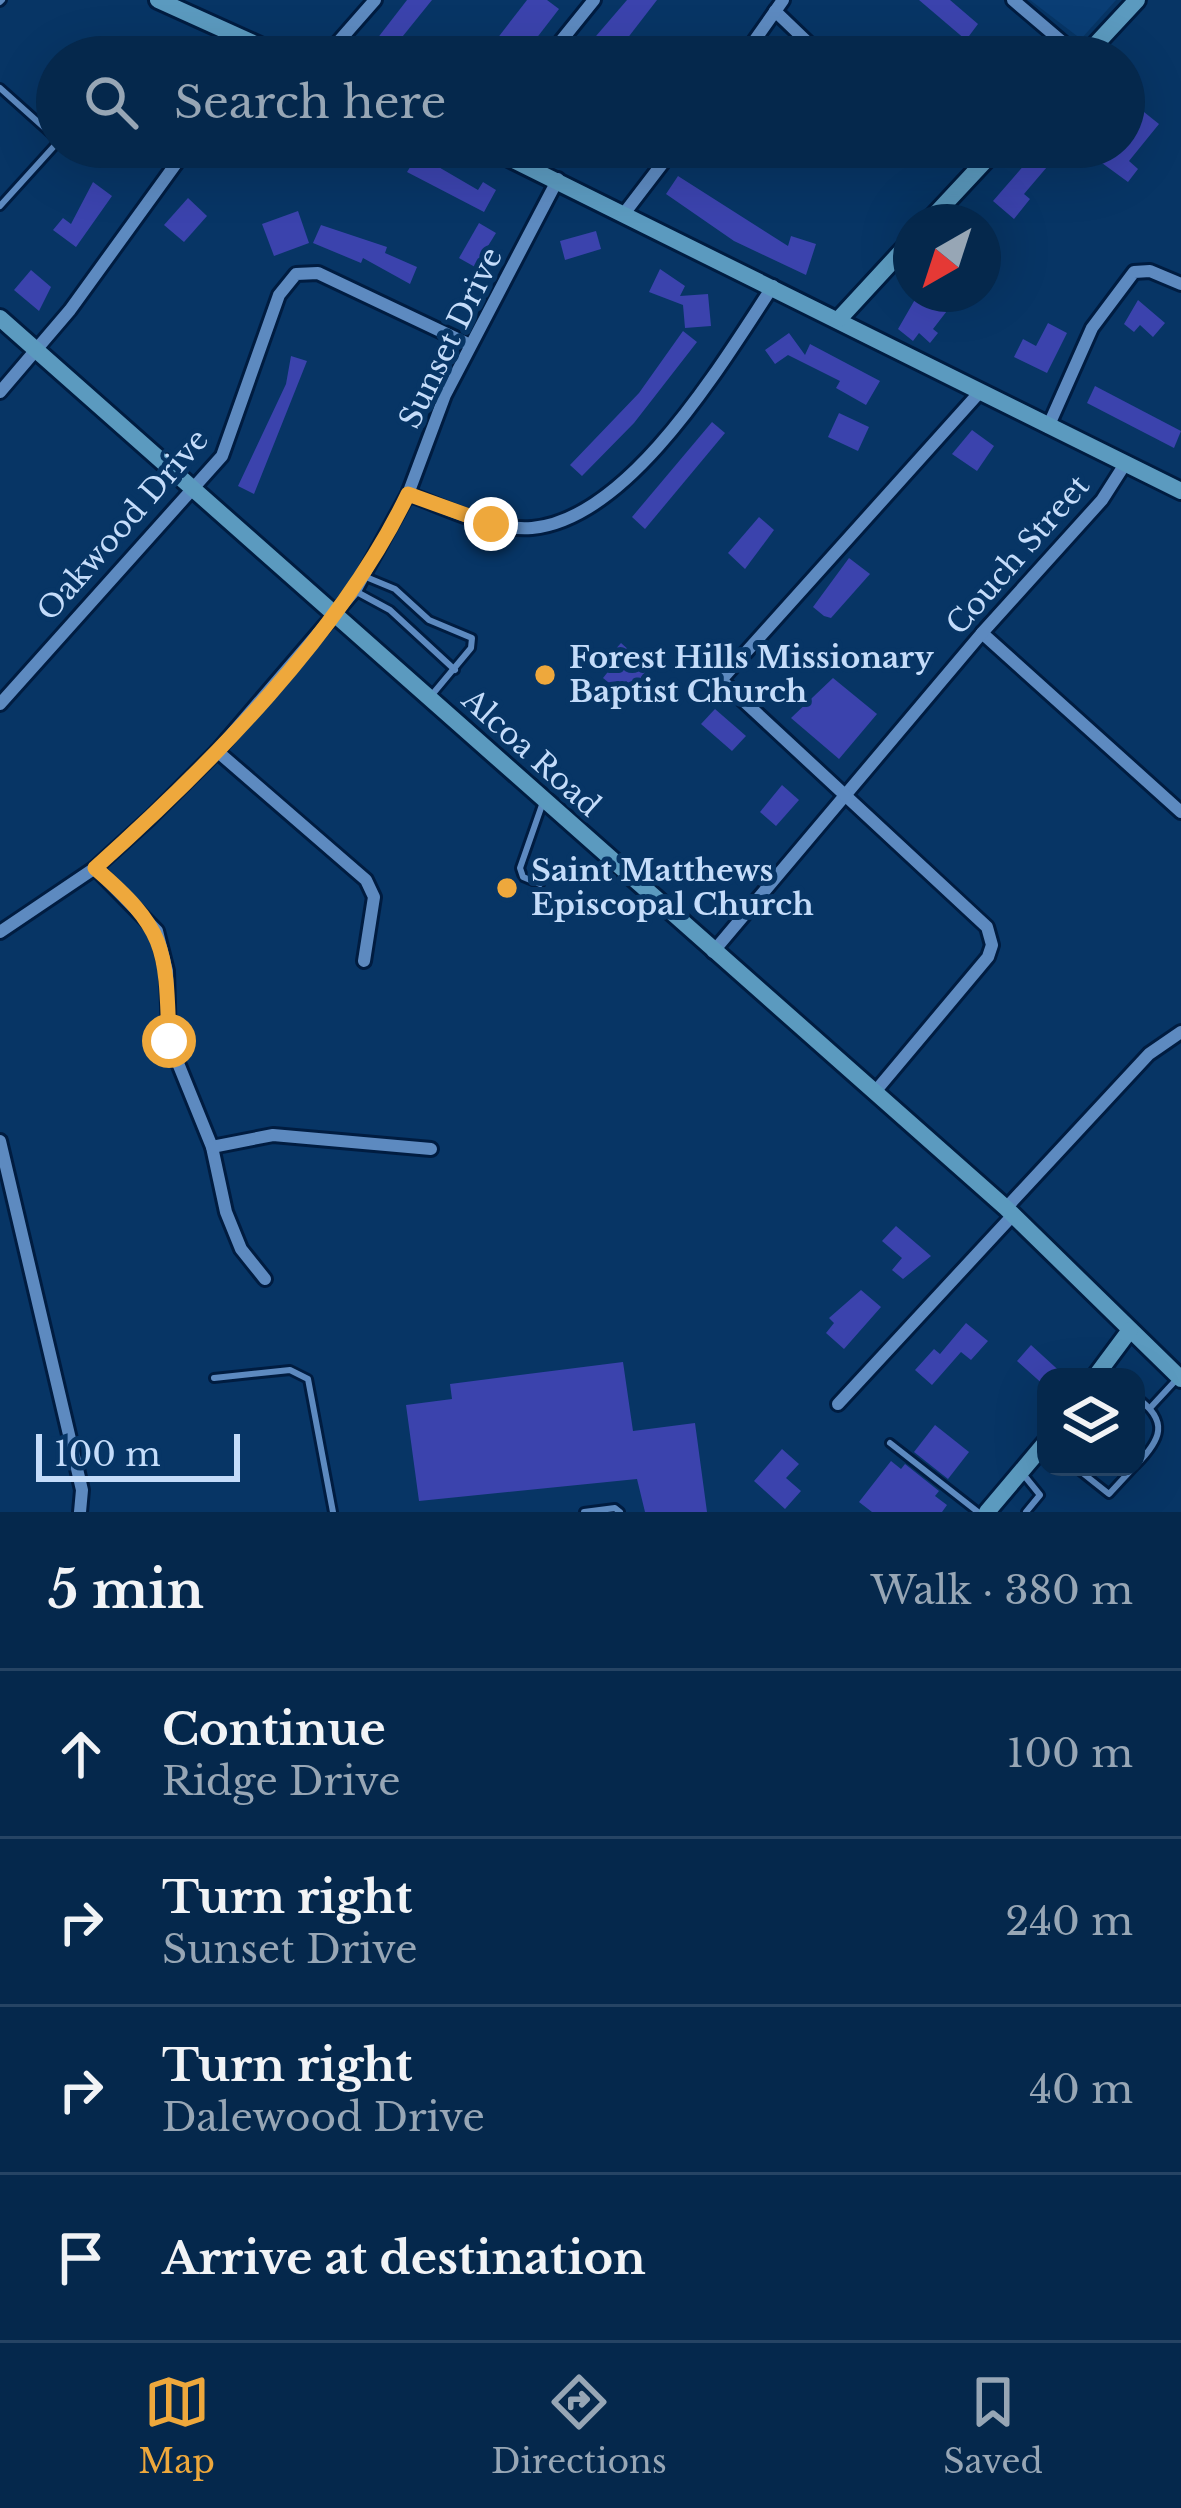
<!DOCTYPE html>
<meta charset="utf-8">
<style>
body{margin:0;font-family:"Libre Baskerville",serif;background:#133456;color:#f1f3f6}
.controls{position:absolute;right:36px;bottom:36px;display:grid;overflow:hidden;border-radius:24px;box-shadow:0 12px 48px #0002}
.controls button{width:108px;height:108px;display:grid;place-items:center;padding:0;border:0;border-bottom:3px solid #264464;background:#05284c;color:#f1f3f6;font:60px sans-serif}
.compass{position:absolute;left:893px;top:204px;width:108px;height:108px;border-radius:50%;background:#05284c;box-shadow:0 12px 48px #0002;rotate:219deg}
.scale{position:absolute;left:36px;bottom:30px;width:204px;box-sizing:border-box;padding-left:12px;border:6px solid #c4dcfa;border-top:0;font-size:33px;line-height:42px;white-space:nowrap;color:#c4dcfa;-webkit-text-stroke:9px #073565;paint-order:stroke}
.stop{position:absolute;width:36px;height:36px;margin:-27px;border:9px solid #eea83c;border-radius:50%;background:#fff}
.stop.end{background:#eea83c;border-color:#fff;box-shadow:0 3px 12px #0008}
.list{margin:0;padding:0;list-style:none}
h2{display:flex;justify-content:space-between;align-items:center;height:156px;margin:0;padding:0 48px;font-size:51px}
h2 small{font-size:39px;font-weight:400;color:#97a6b5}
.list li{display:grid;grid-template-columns:78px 1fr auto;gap:36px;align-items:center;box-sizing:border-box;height:168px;padding:0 48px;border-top:3px solid #264464}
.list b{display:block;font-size:45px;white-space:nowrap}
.list p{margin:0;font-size:39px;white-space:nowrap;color:#97a6b5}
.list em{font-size:39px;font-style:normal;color:#97a6b5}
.icon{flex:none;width:66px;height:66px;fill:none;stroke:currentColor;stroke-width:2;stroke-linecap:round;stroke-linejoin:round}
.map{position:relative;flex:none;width:1181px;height:1512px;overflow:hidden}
.search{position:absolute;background:#05284c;box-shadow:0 12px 48px #0002;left:36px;right:36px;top:36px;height:132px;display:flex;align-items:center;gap:30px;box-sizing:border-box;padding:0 42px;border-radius:66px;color:#97a6b5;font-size:45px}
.sheet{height:828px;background:#05284c}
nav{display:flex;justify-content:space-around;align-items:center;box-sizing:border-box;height:168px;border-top:3px solid #264464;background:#05284c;font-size:33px;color:#97a6b5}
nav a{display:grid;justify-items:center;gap:6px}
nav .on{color:#eea83c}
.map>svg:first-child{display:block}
.built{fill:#0a3e75}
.building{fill:#3b43ad}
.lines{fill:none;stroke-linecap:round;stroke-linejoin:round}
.lane-casing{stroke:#001c40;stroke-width:12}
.street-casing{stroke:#001c40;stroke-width:18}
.secondary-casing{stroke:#001c40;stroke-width:22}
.lane{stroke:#5d8ac0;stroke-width:6}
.street{stroke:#5d8ac0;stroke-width:12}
.secondary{stroke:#5b9abf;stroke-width:16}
.route{stroke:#eea83c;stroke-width:15}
.poi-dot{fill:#eea83c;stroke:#073565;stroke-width:4.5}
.labels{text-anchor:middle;stroke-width:10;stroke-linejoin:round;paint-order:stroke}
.street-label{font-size:30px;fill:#c4dcfa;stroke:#073565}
.poi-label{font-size:30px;font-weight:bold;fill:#c4dcfa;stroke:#073565;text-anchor:start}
</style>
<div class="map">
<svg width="1181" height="1512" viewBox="0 0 1181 1512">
<rect width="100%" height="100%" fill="#073565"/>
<polygon class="built" points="1030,0 1116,0 1081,39"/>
<g class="building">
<polygon points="407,0 432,0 386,57 363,57"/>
<polygon points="527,0 547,0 559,9 522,57 483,57"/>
<polygon points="627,0 657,0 613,57 578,57"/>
<polygon points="919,0 950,0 978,24 966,40"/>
<polygon points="1144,112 1159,124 1129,161 1138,169 1128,182 1080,147 1124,147 1124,119 1132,125"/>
<polygon points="1040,147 1064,147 1024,194 1030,199 1014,219 993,201"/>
<polygon points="418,155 478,190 483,182 496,190 484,212 407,172"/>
<polygon points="678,176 788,246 791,236 816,244 806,275 734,241 666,194"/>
<polygon points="93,182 112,196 76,247 53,230 63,218 71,224"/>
<polygon points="188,198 207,216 184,242 164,225"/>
<polygon points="298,211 309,243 274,256 262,224"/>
<polygon points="479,223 496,233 475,267 459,258"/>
<polygon points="321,225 387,247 385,253 417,267 410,284 363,258 361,263 313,243"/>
<polygon points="596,231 601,249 565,260 560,241"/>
<polygon points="660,269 685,286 680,296 708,294 711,326 685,328 683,305 649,292"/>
<polygon points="31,270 51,287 39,311 14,290"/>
<polygon points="928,294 950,307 933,329 938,333 930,343 919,333 913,341 898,329 917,296 923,300"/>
<polygon points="1138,300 1165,323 1153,337 1140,325 1134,332 1124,324"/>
<polygon points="1048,323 1067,333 1047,373 1014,357 1023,339 1036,346"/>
<polygon points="683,331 697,342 634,423 582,476 570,465 639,393"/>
<polygon points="789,333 805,355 810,344 880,381 866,405 836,388 840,381 788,355 775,364 765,350"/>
<polygon points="291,356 307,361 254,494 238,486 286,384"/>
<polygon points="1095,386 1181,431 1174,448 1087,403"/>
<polygon points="839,413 869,427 858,451 828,437"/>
<polygon points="712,422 725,433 645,529 632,517"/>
<polygon points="972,430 994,446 977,471 952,454"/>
<polygon points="759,517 774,530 745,569 728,553"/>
<polygon points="849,558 870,574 831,618 824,616 813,607"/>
<polygon points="621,643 649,668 633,687 626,681 618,690 603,678 611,668 604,662"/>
<polygon points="833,678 877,714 839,759 791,718"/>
<polygon points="715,709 746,736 732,751 701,724"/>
<polygon points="782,785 799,800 776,826 760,812"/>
<polygon points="896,1226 931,1256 903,1279 892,1270 902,1258 882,1241"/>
<polygon points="861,1290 881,1307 844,1349 826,1333 834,1323 829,1318"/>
<polygon points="966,1323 988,1341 971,1360 961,1352 932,1385 915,1370 934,1349 940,1354"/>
<polygon points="1031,1345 1066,1377 1046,1377 1046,1387 1017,1361"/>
<polygon points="623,1362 633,1431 695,1423 707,1512 645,1512 637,1479 419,1501 406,1405 452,1399 450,1384"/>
<polygon points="935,1425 969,1452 948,1479 914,1452"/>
<polygon points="782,1449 799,1464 786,1478 801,1491 785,1509 754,1481"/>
<polygon points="891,1461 901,1469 905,1464 939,1491 935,1496 947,1505 942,1512 872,1512 859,1502"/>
</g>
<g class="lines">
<g class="lane-casing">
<g id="lane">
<polyline points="0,2 2,0"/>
<polyline points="0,88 57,139"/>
<polyline points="0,206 57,143"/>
<polyline points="366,577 395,589 429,620 472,638 471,648 431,696"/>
<polyline points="355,591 390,610 455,670"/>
<polyline points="540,884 523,877 520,868 542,805"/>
<polyline points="214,1378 290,1370 308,1379 333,1512"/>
<path d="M1136,1397C1170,1421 1161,1440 1136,1465"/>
<polyline points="1151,1407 1176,1380"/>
<polyline points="890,1443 978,1512"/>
<polyline points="1075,1467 1109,1494 1134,1467"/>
<polyline points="1023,1474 1040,1495 1026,1512"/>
<polyline points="584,1512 615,1508 620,1512"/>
</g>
</g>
<g class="street-casing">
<g id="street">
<polyline points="1013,0 1080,57"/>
<polyline points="775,11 823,57"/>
<polyline points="325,57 375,0"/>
<polyline points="548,57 594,0"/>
<polyline points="743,57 783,0"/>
<polyline points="940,147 982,163"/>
<polyline points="626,211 675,147"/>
<polyline points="0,392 70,310 188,147"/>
<polyline points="1048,427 1092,328 1134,272 1150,271 1181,284"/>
<path d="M408,494C447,508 489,531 532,528C630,519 722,363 773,286"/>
<polyline points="982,633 1181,812"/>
<polyline points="0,704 222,456 279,295 296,274 318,273 470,345"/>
<polyline points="217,751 366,880 374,897 364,961"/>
<polyline points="95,868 157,931 167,971 169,1041 212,1147 226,1212 241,1249 265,1279"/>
<polyline points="0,932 95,868 150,818 217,751 356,589 408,494 445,395 558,179"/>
<polyline points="713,952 982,633 1102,500 1125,464"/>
<polyline points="874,1093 988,957 992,945 987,927 721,680 978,394"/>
<polyline points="0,1141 82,1490 80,1512"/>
<polyline points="212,1147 273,1135 431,1149"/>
<polyline points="1006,1208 1149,1054 1181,1032"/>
<polyline points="838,1404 1013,1215"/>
</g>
</g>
<g class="secondary-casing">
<g id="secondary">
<polyline points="158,0 284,57"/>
<polyline points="1084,57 1137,0"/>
<polyline points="487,147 1181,491"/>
<polyline points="928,222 998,147"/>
<polyline points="0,318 1006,1208 1181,1379"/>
<polyline points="839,319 911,241"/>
<polyline points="1095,1377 1130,1330"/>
<polyline points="987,1512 1046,1442"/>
</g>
</g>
<use href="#lane" class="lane"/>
<use href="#street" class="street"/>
<use href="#secondary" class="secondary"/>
</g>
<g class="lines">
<path class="route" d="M169,1041C166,948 167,930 95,868C209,766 342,632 408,494L491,524"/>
</g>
<g class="poi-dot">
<circle cx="545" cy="675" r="12"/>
<circle cx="507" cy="888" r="12"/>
</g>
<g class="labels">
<g class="street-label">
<text transform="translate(451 338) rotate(-64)" y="10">Sunset Drive</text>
<text transform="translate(123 525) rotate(-49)" y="10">Oakwood Drive</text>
<text transform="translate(1018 555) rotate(-49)" y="10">Couch Street</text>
<text transform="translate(531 753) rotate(42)" y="10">Alcoa Road</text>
</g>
<g class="poi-label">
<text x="569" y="668">Forest Hills Missionary<tspan x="569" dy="34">Baptist Church</tspan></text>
<text x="531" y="881">Saint Matthews<tspan x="531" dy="34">Episcopal Church</tspan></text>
</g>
</g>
</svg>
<div class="controls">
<button><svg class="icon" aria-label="layers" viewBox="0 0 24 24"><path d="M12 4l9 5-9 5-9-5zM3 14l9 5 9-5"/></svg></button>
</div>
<svg class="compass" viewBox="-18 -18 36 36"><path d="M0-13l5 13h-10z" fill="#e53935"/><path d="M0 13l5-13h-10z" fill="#97a6b5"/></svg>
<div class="scale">100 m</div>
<div class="stop" style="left:169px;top:1041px"></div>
<div class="stop end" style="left:491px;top:524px"></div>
<div class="search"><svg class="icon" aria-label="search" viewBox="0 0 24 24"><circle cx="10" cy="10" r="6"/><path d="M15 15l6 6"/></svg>Search here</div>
</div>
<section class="sheet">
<h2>5 min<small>Walk · 380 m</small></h2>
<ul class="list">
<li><svg class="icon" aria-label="ahead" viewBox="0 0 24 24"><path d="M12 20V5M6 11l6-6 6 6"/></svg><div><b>Continue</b><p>Ridge Drive</p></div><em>100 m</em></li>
<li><svg class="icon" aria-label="right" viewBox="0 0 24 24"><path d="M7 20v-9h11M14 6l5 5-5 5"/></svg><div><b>Turn right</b><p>Sunset Drive</p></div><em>240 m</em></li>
<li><svg class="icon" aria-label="right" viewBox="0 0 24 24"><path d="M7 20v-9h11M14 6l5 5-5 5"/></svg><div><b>Turn right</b><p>Dalewood Drive</p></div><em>40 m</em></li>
<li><svg class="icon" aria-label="arrive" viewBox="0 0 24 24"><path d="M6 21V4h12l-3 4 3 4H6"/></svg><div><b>Arrive at destination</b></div></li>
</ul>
</section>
<nav>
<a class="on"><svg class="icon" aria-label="map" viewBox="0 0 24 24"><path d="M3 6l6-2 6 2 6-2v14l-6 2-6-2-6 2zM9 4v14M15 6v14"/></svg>Map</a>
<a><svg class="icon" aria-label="directions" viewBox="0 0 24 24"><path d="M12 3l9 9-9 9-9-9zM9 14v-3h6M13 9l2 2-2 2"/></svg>Directions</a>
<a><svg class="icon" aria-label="saved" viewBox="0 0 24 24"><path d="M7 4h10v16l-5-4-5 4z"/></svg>Saved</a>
</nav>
